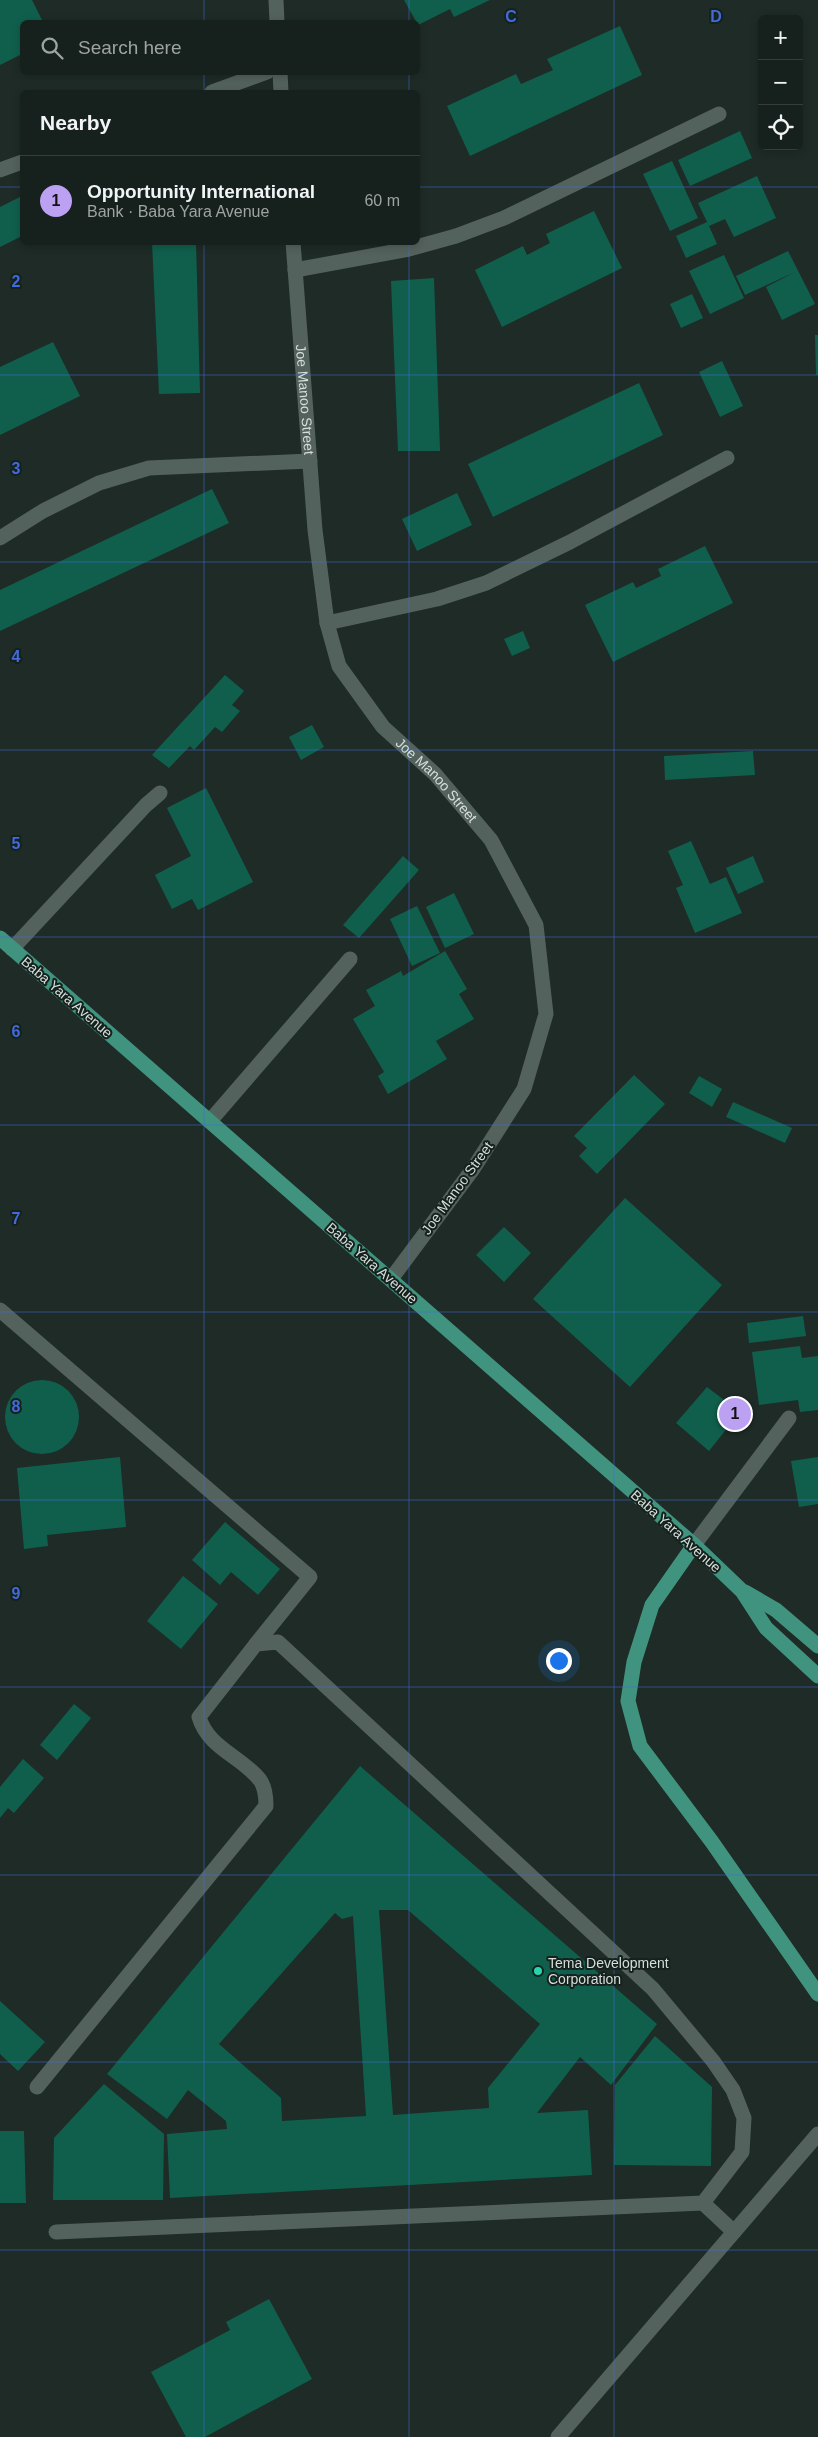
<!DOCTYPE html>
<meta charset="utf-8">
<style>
body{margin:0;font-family:Helvetica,sans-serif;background:#1f2825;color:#f1f3f6}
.controls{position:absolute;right:15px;top:15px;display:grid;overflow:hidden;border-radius:8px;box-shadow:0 2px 8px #0003}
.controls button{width:45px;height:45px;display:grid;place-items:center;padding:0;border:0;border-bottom:1px solid #353e3b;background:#16201c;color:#f1f3f6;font:25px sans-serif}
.you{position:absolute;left:558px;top:1660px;width:18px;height:18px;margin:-12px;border:4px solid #fff;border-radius:50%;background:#1a73e8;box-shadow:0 0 0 8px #1a73e833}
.badge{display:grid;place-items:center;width:32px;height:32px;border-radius:50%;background:#bca0f2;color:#111;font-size:16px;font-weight:700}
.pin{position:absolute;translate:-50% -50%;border:2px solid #fff;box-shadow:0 1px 5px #0006}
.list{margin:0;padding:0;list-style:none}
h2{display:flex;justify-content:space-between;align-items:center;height:65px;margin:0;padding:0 20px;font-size:21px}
h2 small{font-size:16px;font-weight:400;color:#9ea3a3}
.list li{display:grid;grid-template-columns:32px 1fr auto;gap:15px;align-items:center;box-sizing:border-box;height:90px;padding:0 20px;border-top:1px solid #353e3b}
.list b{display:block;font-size:19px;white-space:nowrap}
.list p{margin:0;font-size:16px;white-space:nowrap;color:#9ea3a3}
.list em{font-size:16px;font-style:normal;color:#9ea3a3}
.icon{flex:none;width:28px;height:28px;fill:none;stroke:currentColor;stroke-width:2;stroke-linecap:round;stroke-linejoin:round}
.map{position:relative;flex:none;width:818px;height:2437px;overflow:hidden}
.search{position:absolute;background:#16201c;box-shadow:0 2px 8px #0003;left:20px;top:20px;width:400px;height:55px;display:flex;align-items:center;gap:12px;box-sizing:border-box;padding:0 18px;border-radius:8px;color:#9ea3a3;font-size:19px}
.panel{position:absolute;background:#16201c;box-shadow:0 2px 8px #0003;left:20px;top:90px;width:400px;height:155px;border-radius:8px}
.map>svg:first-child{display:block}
.building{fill:#105f4c;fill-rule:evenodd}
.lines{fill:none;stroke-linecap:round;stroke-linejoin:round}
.minor{stroke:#54625d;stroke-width:15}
.major{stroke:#40947f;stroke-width:15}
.grid{fill:none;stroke:#426bd9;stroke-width:1;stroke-opacity:0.55}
.poi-dot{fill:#27d5ad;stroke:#14211d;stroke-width:2}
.labels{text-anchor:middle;stroke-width:4;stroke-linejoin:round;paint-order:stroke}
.street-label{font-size:14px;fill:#d6dedb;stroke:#14211d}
.poi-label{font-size:14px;fill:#d6dedb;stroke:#14211d;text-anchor:start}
.grid-label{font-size:16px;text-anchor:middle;font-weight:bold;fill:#426bd9;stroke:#14211d;stroke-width:4;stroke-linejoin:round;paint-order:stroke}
</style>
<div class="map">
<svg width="818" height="2437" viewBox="0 0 818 2437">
<rect width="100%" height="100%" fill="#1e2b26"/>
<g class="building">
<polygon points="0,0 32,0 43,22 22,22 22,54 0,65"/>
<polygon points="404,0 490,0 454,17 450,9 418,25"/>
<polygon points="620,26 642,75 470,156 447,106 516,74 521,84 553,70 547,59"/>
<polygon points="740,131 752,158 690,186 678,160"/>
<polygon points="672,161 698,218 670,231 643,174"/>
<polygon points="757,176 776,218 734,237 725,219 709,226 717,244 686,258 676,236 707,222 698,203"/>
<polygon points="22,196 22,236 0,247 0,207"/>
<polygon points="594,211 622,268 502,327 475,270 523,246 527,255 550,243 546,234"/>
<polygon points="152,242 196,242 200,393 159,394"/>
<polygon points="788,251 815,304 782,320 766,287 795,272 745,295 736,276"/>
<polygon points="724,255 744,298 710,314 689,271"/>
<polygon points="434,278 440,451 398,451 391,281"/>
<polygon points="692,294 703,318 681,328 670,304"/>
<polygon points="815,335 818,335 818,375 816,375"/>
<polygon points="53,342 80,396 0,435 0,367"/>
<polygon points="722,361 743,406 720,417 699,372"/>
<polygon points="639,383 663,435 493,517 468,464"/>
<polygon points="212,489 229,523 0,631 0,590"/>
<polygon points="457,493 472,525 417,551 402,519"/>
<polygon points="705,546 733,603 613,662 585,605 633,582 636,588 661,576 658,569"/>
<polygon points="523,631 530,648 512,656 504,639"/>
<polygon points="225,675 244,691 232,705 240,711 222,732 215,727 194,750 190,746 169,768 152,755"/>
<polygon points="312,725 324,747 301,760 289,737"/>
<polygon points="753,751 755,775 665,780 664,756"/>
<polygon points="206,788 253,882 198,910 192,899 172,909 155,875 191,856 167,808"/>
<polygon points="691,841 710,884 726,877 742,913 695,933 676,888 683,885 668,851"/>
<polygon points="403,856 419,870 359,938 343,925"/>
<polygon points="753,856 764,882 738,894 726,868"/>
<polygon points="454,893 474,934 445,948 426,907"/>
<polygon points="417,906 440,953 412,966 390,919"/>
<polygon points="445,951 467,989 459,994 474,1019 436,1041 447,1059 388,1094 378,1076 384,1072 353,1019 375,1006 366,990 401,971 403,976"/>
<polygon points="634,1075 665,1104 597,1174 579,1156 587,1148 574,1136"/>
<polygon points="699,1076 722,1089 712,1107 689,1093"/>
<polygon points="733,1102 792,1128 785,1143 726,1117"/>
<polygon points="625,1198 722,1285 630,1387 533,1299"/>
<polygon points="504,1227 531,1253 504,1282 476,1255"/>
<polygon points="803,1316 806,1336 749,1343 747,1323"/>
<polygon points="800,1346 802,1358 818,1356 818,1410 800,1412 798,1400 759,1405 752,1352"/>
<circle cx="42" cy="1417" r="37"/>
<polygon points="707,1387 740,1412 709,1451 676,1423"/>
<polygon points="120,1457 126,1527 47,1535 48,1546 24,1549 17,1468"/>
<polygon points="818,1457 818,1504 799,1507 791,1461"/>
<polygon points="225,1522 280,1569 258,1595 231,1572 220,1585 192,1560"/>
<polygon points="183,1576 218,1604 181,1649 147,1621"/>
<polygon points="74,1704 91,1718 57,1760 40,1745"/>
<polygon points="23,1759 44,1778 14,1813 8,1808 0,1818 0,1787"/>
<path d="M360,1766L657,2024L611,2085L580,2057L537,2113L588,2110L592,2175L170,2198L167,2134L227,2129L226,2121L188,2090L167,2119L107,2074ZM379,1910H408L540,2024L488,2088L489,2108L393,2115ZM335,1913L342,1919L353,1916L366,2116L282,2121L281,2098L219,2044Z"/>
<polygon points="0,2001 45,2042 18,2071 0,2054"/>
<polygon points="655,2036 712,2087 711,2166 614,2165 615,2085"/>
<polygon points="104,2084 164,2134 163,2200 53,2200 54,2138"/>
<polygon points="0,2131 24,2131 26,2203 0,2203"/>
<polygon points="269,2299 312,2379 205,2437 186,2437 151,2372 230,2330 226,2322"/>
</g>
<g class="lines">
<g class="minor">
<polyline points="276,0 277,22"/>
<polyline points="280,72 281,92"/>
<polyline points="212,92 267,72"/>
<polyline points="0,170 22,162"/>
<path id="s1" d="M293,242L315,530L327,623L339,666L383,727L435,774L491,840L536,925L546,1014L524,1089L473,1169L391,1279"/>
<polyline points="295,270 409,249 456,236 504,218 719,114"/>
<polyline points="0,538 43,511 99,483 149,468 310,461"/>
<polyline points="327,623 437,599 486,583 570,542 727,458"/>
<polyline points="12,949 146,805 160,793"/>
<polyline points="210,1121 350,959"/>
<polyline points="0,1310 310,1577 256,1644"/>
<polyline points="694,1545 789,1418"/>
<path d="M37,2087L266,1806C266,1797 265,1787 260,1780C241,1756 208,1748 199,1717L256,1644L278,1642L653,1989L713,2061L733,2090L744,2118L742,2152L703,2203L56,2232"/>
<polyline points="703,2203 734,2232"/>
<polyline points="558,2437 818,2134"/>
</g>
<g class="major">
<polyline points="0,938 694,1545 742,1591 766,1628 818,1676"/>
<polyline points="694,1545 652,1605 634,1662 628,1701 640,1746 712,1842 818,1994"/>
<polyline points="745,1592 776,1610 818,1646"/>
</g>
</g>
<path class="grid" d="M204,0V22M409,0V22M614,0V2437M204,72V92M409,72V92M0,187H22M418,187H818M204,242V2437M409,242V2437M0,375H818M0,562H818M0,750H818M0,937H818M0,1125H818M0,1312H818M0,1500H818M0,1687H818M0,1875H818M0,2062H818M0,2250H818"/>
<circle class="poi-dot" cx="538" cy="1971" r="5"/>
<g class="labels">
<g class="street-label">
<text dy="5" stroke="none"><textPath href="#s1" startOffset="158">Joe Manoo Street</textPath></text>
<text dy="5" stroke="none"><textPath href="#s1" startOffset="578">Joe Manoo Street</textPath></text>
<text transform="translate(67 997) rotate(41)" y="5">Baba Yara Avenue</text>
<text transform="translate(457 1188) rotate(-54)" y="5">Joe Manoo Street</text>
<text transform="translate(372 1263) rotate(41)" y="5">Baba Yara Avenue</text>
<text transform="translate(676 1531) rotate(42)" y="5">Baba Yara Avenue</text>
</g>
<g class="poi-label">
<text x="548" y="1968">Tema Development<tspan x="548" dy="16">Corporation</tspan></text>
</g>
</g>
<g class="grid-label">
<text x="511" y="22">C</text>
<text x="716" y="22">D</text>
<text x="16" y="287">2</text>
<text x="16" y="474">3</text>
<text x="16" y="662">4</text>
<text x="16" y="849">5</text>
<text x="16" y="1037">6</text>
<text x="16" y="1224">7</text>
<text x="16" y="1412">8</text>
<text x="16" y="1599">9</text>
</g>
</svg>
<div class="controls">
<button>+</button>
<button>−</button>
<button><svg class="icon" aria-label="locate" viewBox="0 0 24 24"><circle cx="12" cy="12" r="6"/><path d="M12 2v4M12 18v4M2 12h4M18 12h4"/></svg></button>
</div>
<div class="you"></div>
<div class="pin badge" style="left:735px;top:1414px">1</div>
<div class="search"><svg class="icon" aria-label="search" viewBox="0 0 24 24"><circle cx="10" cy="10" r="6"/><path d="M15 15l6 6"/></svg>Search here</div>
<section class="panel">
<h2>Nearby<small></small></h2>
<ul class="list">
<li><span class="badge">1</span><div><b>Opportunity International</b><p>Bank · Baba Yara Avenue</p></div><em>60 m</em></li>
</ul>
</section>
</div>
